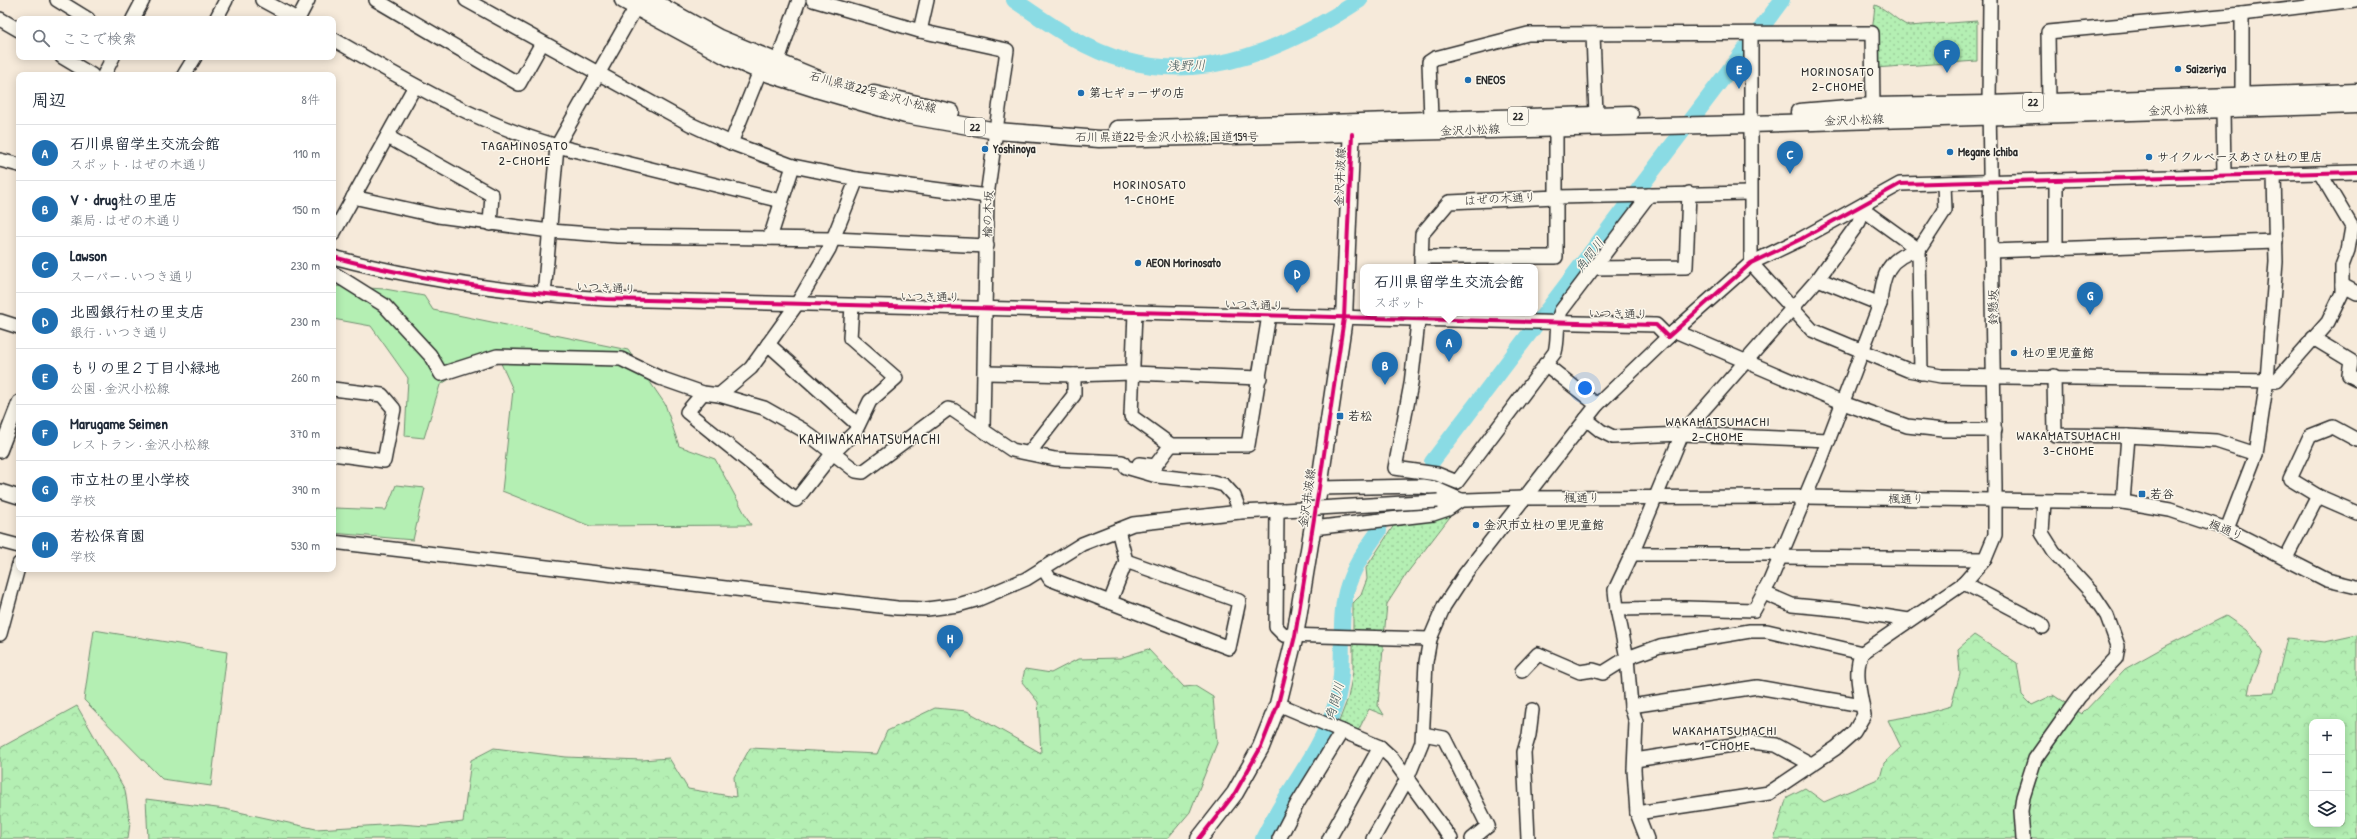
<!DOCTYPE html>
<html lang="ja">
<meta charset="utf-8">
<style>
body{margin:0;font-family:"Patrick Hand","Klee One",sans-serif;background:#f2f2f3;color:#1f2937}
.controls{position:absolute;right:12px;bottom:12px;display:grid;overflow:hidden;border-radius:8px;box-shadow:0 2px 10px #0003}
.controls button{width:36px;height:36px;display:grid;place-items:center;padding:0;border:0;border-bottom:1px solid #e0e1e3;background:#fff;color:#1f2937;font:20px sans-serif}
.you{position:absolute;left:1585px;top:388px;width:14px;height:14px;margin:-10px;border:3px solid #fff;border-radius:50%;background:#1a73e8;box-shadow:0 0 0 6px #1a73e833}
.badge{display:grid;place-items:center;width:26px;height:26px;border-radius:50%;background:#1f6fb2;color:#fff;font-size:13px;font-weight:700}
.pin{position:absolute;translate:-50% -33px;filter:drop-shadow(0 1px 2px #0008)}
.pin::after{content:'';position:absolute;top:21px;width:14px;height:12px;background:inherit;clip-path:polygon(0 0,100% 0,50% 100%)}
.popup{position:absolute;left:1360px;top:264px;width:178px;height:52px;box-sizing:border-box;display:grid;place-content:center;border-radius:8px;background:#fff;filter:drop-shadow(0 1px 3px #0005);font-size:13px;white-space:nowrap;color:#747a83}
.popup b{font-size:15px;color:#1f2937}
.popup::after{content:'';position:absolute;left:50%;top:100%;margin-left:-8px;border:8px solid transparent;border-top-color:#fff}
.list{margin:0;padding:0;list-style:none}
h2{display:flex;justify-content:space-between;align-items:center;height:52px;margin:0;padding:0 16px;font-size:17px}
h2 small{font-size:13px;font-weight:400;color:#747a83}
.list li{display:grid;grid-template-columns:26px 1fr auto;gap:12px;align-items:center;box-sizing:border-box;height:56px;padding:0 16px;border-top:1px solid #e0e1e3}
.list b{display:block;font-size:15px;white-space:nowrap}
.list p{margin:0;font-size:13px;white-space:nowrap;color:#747a83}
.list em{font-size:13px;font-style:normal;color:#747a83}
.icon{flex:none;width:22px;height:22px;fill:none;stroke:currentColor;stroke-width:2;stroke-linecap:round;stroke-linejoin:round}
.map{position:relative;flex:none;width:2357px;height:839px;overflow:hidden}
.search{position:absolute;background:#fff;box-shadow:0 2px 10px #0003;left:16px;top:16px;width:320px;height:44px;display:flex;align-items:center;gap:10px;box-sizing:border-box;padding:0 14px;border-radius:8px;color:#747a83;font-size:15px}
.panel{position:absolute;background:#fff;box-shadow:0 2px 10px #0003;left:16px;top:72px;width:320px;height:500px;border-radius:8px}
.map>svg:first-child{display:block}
.green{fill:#b4efb3;stroke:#708d6f}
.forest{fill:url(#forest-crowns);stroke:#708d6f;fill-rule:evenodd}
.park{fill:url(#park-dots);stroke:#708d6f}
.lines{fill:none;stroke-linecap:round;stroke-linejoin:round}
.river{stroke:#8adbe4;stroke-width:16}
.minor-casing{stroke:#2b2b2b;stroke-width:16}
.major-casing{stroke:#2b2b2b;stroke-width:19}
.minor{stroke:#fbf7ec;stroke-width:13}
.major{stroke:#fbf7ec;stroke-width:16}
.minor-bridge-casing{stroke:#2b2b2b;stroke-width:16;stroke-linecap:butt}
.minor-bridge{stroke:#fbf7ec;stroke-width:13}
.cycleway-casing{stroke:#fbf7ec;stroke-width:6}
.cycleway{stroke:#d6006c;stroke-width:4}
.poi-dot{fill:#1f6fb2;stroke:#fbf7ec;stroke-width:1.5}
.labels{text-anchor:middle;stroke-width:3;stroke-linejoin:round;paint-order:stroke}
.shield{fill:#fbf7ec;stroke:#696865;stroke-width:1}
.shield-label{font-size:11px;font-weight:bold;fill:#2b2b2b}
.poi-label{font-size:12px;font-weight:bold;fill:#2b2b2b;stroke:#fbf7ec;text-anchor:start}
.street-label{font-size:12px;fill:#2b2b2b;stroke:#fbf7ec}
.water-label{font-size:13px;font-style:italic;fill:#435759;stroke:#fbf7ec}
.neighbourhood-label{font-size:13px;letter-spacing:1px;fill:#2b2b2b;stroke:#fbf7ec}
.quarter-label{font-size:14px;letter-spacing:1px;fill:#2b2b2b;stroke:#fbf7ec}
</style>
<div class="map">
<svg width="2357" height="839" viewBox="0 0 2357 839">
<defs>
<pattern id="forest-crowns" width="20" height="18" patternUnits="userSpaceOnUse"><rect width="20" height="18" fill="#b4efb3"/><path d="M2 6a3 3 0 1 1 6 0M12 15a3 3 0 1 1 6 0" fill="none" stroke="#9bcd9a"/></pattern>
<pattern id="park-dots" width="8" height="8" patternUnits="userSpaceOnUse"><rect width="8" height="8" fill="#b4efb3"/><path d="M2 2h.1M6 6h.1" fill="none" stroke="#9bcd9a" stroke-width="1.8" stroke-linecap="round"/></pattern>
</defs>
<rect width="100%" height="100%" fill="#f6eada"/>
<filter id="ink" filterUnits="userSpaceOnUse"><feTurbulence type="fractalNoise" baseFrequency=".025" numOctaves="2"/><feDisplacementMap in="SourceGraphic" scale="8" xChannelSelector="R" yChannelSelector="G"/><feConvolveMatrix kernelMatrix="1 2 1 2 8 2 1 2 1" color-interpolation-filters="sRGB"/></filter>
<g filter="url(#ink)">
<g class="green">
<polygon points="333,286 385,289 424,296 433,310 628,350 665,404 679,446 715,459 751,525 590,526 502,491 513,390 495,350 440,385 424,438 405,436 408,378 371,326 333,319"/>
<polygon points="396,485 425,488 413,540 333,533 333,513 335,508 386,510"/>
<polygon points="94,630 227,652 211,786 162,779 84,700"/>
</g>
<g class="forest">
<path d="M2226,616L2246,630L2263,652L2250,684L2248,694L2274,693L2287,638L2325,642L2357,635V839H1774L1787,797L1805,788L1824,802L1880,778L1884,763L1901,747L1888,720L1923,714L1951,706L1960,674L1958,649L1974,635L2017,663L2022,695L2032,705L2053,695L2082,714L2125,669L2166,646ZM2312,722H2342V824H2312Z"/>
<polygon points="1148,649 1184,687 1195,686 1213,697 1217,743 1190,812 1167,839 148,839 146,799 225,809 316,829 399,824 427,826 463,822 471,760 494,748 566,757 642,760 669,758 688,789 736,797 734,777 750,748 877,754 887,731 935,708 967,711 1041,753 1038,702 1022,682 1025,669 1051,673 1078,659 1120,658"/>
<polygon points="77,706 125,790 130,822 128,839 0,839 0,748"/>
</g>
<g class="park">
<path d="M1875,5C1889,10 1896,21 1909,26L1977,21V61L1874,68L1872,33Z"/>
<polygon points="1456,509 1407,573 1387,604 1378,705 1384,715 1369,709 1358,731 1338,724 1348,698 1353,672 1353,603 1361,595 1367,579 1366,568 1394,525"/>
</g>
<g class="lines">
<g class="river">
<path d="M1014,0C1048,23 1083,49 1123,60C1208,84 1290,46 1360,0"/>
<polyline points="1762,27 1782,0"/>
<polyline points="1432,462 1745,49"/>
<path d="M1263,839C1285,792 1321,753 1336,703C1347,667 1337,628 1346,592C1352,569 1365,550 1379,531"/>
</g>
<g class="minor-casing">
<g id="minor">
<polyline points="57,0 88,19"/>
<polyline points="262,0 297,19"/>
<polyline points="376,0 519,84 542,43"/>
<polyline points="466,0 690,124 731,143 793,166 857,179 987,196"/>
<polyline points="813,0 920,31 1007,50 987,196 983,429"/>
<polyline points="2242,14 2242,95"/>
<polyline points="0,19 19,30"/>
<polyline points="133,19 143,0"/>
<polyline points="216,19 226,0"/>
<polyline points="298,19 308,0"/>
<polyline points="920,31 927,0"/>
<polyline points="1593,34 1596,115"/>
<path d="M333,39C408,82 474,122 557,146L640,0"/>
<polyline points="62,57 92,75"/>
<polyline points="777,63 799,0"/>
<polyline points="104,75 113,57"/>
<polyline points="184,75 195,57"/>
<polyline points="2049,101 2048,32 2242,14 2355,0"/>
<polyline points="2223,109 2224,176"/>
<polyline points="1431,119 1429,62 1435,58 1528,34 1872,33 1873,106"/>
<polyline points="388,137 492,195 490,224"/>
<polyline points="731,143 760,71"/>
<polyline points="0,160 19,165"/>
<polyline points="2056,180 2056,249"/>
<polyline points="353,197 438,216 550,231 618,236 833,239 987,246"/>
<polyline points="1863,205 1869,214 1919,250"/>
<polyline points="333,234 415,86"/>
<polyline points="770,238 793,166"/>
<polyline points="1992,251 2276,241"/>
<path d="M333,257C423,281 513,293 606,299L1656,325L1668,337L1751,263L1801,239L1900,184L2357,172"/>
<polyline points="1421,257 1556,257 1556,197 1750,193"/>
<polyline points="1751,263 1812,330 1908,370 1941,376 2276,381 2328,322 2342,293 2342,266 2348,250 2352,227 2320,173"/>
<polyline points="1751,263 1751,34"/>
<polyline points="1421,267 1422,234 1449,202 1556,197 1556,127"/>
<polyline points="1594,268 1686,267 1689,193"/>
<polyline points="333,273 384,305 430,355 441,374 497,356 621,359 660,378 703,393 719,395 764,408 803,430 856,471 863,472 948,409 953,410 1012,450 1055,459 1122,462 1126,467 1157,476 1213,482 1224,485 1234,496 1240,512"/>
<polyline points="1818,279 1880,304"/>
<polyline points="2342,285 2357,293"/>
<polyline points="544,295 557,146 781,201"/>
<polyline points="1135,312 1131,416 1171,445 1248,445 1269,315"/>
<path d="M1419,313L1411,384L1395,468L1437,474L1457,482L1555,352C1559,337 1555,326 1561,311L1649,195"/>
<polyline points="0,321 19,327"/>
<polyline points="1675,331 1843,403 1907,426 1943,430 1995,430"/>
<polyline points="2313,338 2351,361 2349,375 2357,379"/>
<polyline points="768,344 858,425"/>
<polyline points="1545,364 1597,405"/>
<polyline points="985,373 1074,375 1132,373 1260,378"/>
<polyline points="1921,373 1919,250 1945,210 1944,184"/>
<polyline points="2054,376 2055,435 2128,436 2216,441 2256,454"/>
<polyline points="333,389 382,395 394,409 384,461 333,454"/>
<polyline points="703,393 687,412 796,500 832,454 855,432 870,401 896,378 850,338 852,306"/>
<polyline points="719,395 751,368 797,304 829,249 857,179"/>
<polyline points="1586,419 1601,431 1613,437 1682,434 1829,440"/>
<polyline points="2357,440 2333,427 2310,436 2290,479 2318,496 2357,513"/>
<polyline points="0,451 19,402"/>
<polyline points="1029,453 1074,395 1074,375"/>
<polyline points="1139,464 1155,466 1171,445"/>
<polyline points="0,491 19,497"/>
<polyline points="1438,501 1523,498 1805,497 2123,502 2170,510 2227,529 2327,580 2357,587"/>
<polyline points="2123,502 2128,436"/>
<polyline points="1277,510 1276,627 1284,635 1430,639"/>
<polyline points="1313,528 1433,514 1448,509 1461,500 1434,488 1422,486 1319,488"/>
<polyline points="2227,529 2256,454 2267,380 2276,262 2274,175"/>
<polyline points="0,541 19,546"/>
<polyline points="333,542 897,608 927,609 958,605 979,599 1026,579 1082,544 1133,524 1240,512 1284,510"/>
<polyline points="1632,554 1773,554 1780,557 1985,559"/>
<polyline points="2286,558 2318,496"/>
<polyline points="1043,568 1050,579 1229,648 1239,601 1126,561"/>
<polyline points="1964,583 2040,623 2043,627"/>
<polyline points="1764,593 1792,605 1845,610 1909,620"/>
<polyline points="1110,602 1126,561 1118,530"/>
<path d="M1617,609L1685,608L1754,610L1770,581L1822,457L1880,304C1882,276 1888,256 1919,250"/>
<polyline points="0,634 19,564"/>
<polyline points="1522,671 1538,654 1580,672 1593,670 1603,673 1627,658 1660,646 1750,631 1767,631 1862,653"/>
<polyline points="1278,704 1380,747 1392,758 1451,839"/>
<polyline points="1631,706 1757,687 1862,705"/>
<polyline points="1423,734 1444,738 1488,826 1472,839"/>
<polyline points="1635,760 1752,742 1776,745 1811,764"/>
<path d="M1637,813L1769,793L1836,748L1854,732L1864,715C1861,695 1853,671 1862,653L1964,583L1985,559L1995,535V486L1989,104L1990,0"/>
<polyline points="1279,839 1297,804 1342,731"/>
<polyline points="1329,839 1380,747"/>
<polyline points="1373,839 1407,779 1422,742 1426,662 1430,639 1444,606 1465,574 1597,405 1668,337"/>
<polyline points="1528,839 1524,752 1529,735 1532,710"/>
<polyline points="1647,839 1637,813 1634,770 1636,722 1631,706 1627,658 1617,609 1615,590 1632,554 1682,434 1818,279 1859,222 1863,205"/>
<polyline points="2023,839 2021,811 2023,797 2035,759 2079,697 2116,658 2118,646 2107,616 2091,592 2054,552 2042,533 2044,501"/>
</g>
</g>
<g class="major-casing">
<g id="major">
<polyline points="623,0 728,57 760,71 816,89 906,115 997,131 1099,139 1750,124 2357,105"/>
<polyline points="650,0 719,38 821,80"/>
<polyline points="874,94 951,112"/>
<polyline points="1799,112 1873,106 1989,104 2357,92"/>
<polyline points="1117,129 1630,114"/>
<polyline points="1199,839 1235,793 1261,747 1278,704 1295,636 1319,488 1344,318 1352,125"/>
</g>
</g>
<use href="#minor" class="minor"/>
<use href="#major" class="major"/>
<g class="minor-bridge-casing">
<polyline id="minor-bridge" points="1284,510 1438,501"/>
</g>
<use href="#minor-bridge" class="minor-bridge"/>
<g class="cycleway-casing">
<g id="cycleway">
<path d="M333,257C423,281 513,293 606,299L1656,325L1668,337L1751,263L1801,239L1900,184L2357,172"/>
<polyline points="1199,839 1235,793 1261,747 1278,704 1295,636 1319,488 1344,318 1352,134"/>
</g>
</g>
<use href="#cycleway" class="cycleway"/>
</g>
</g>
<g class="poi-dot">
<circle cx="2178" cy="69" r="4"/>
<circle cx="1468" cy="80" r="4"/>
<circle cx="1081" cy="93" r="4"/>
<circle cx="985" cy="149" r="4"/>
<circle cx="1950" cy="152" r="4"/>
<circle cx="2149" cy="157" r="4"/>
<circle cx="1138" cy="263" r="4"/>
<circle cx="2014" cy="353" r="4"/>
<rect x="1336" y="412" width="8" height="8" rx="2"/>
<rect x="2138" y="490" width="8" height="8" rx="2"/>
<circle cx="1476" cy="525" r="4"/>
</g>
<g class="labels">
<g class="shield">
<rect x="2023" y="93" width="20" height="18" rx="3"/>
<rect x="1508" y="107" width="20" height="18" rx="3"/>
<rect x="965" y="118" width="20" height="18" rx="3"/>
</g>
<g class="shield-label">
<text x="2033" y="106">22</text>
<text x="1518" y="120">22</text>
<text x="975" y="131">22</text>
</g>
<g class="poi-label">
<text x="2186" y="73">Saizeriya</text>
<text x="1476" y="84">ENEOS</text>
<text x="1089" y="97">第七ギョーザの店</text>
<text x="993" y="153">Yoshinoya</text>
<text x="1958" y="156">Megane Ichiba</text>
<text x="2157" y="161">サイクルベースあさひ杜の里店</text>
<text x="1146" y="267">AEON Morinosato</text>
<text x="2022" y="357">杜の里児童館</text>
<text x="1348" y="420">若松</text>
<text x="2150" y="498">若谷</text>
<text x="1484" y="529">金沢市立杜の里児童館</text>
</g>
<g class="street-label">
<text transform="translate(873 92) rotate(15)" y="4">石川県道22号金沢小松線</text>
<text transform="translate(2178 110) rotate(-2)" y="4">金沢小松線</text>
<text transform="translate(1854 120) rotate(-2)" y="4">金沢小松線</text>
<text transform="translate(1470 130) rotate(-2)" y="4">金沢小松線</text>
<text x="1167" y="141">石川県道22号金沢小松線;国道159号</text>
<text transform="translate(1340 177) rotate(-88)" y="4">金沢井波線</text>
<text transform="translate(1500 199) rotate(-3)" y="4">はぜの木通り</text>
<text transform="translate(988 214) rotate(-88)" y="4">楡の木坂</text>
<text transform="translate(606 288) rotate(3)" y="4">いつき通り</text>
<text transform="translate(930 297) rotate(1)" y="4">いつき通り</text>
<text transform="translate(1254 305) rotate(2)" y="4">いつき通り</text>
<text transform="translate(1993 307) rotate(-91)" y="4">鈴懸坂</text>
<text transform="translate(1618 314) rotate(1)" y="4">いつき通り</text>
<text transform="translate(1307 498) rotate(-82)" y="4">金沢井波線</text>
<text x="1582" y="502">楓通り</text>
<text transform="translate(1906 499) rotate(1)" y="4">楓通り</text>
<text transform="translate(2226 530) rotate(23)" y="4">楓通り</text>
</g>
<g class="water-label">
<text transform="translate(1186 65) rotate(-2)" y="5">浅野川</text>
<text transform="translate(1589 255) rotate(-53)" y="5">角間川</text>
<text transform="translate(1334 701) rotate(-75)" y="5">角間川</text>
</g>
<g class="neighbourhood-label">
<text x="1838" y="76">MORINOSATO<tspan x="1838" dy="15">2-CHOME</tspan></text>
<text x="525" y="150">TAGAMINOSATO<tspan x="525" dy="15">2-CHOME</tspan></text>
<text x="1150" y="189">MORINOSATO<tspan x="1150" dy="15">1-CHOME</tspan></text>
<text x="1718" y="426">WAKAMATSUMACHI<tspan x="1718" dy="15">2-CHOME</tspan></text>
<text x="2069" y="440">WAKAMATSUMACHI<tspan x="2069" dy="15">3-CHOME</tspan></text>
<text x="1725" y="735">WAKAMATSUMACHI<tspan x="1725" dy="15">1-CHOME</tspan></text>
</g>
<g class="quarter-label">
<text x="870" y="444">KAMIWAKAMATSUMACHI</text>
</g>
</g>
</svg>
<div class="controls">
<button>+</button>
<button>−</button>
<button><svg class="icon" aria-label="layers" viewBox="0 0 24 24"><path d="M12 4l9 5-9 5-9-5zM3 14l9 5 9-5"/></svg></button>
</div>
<div class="you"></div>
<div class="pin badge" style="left:1449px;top:362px">A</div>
<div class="popup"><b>石川県留学生交流会館</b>スポット</div>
<div class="pin badge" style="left:1385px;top:385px">B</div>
<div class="pin badge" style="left:1790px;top:174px">C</div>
<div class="pin badge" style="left:1297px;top:293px">D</div>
<div class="pin badge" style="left:1739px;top:89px">E</div>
<div class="pin badge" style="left:1947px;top:73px">F</div>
<div class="pin badge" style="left:2090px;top:315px">G</div>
<div class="pin badge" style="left:950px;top:658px">H</div>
<div class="search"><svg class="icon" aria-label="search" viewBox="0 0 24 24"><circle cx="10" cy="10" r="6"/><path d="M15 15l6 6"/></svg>ここで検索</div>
<section class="panel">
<h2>周辺<small>8件</small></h2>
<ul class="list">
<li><span class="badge">A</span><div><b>石川県留学生交流会館</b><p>スポット · はぜの木通り</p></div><em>110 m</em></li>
<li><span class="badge">B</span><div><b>V・drug杜の里店</b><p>薬局 · はぜの木通り</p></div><em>150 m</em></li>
<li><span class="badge">C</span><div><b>Lawson</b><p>スーパー · いつき通り</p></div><em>230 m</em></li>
<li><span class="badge">D</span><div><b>北國銀行杜の里支店</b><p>銀行 · いつき通り</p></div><em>230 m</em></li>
<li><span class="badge">E</span><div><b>もりの里２丁目小緑地</b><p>公園 · 金沢小松線</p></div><em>260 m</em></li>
<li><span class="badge">F</span><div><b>Marugame Seimen</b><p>レストラン · 金沢小松線</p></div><em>370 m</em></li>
<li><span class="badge">G</span><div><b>市立杜の里小学校</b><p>学校</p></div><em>390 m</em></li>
<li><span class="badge">H</span><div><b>若松保育園</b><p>学校</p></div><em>530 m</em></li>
</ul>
</section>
</div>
